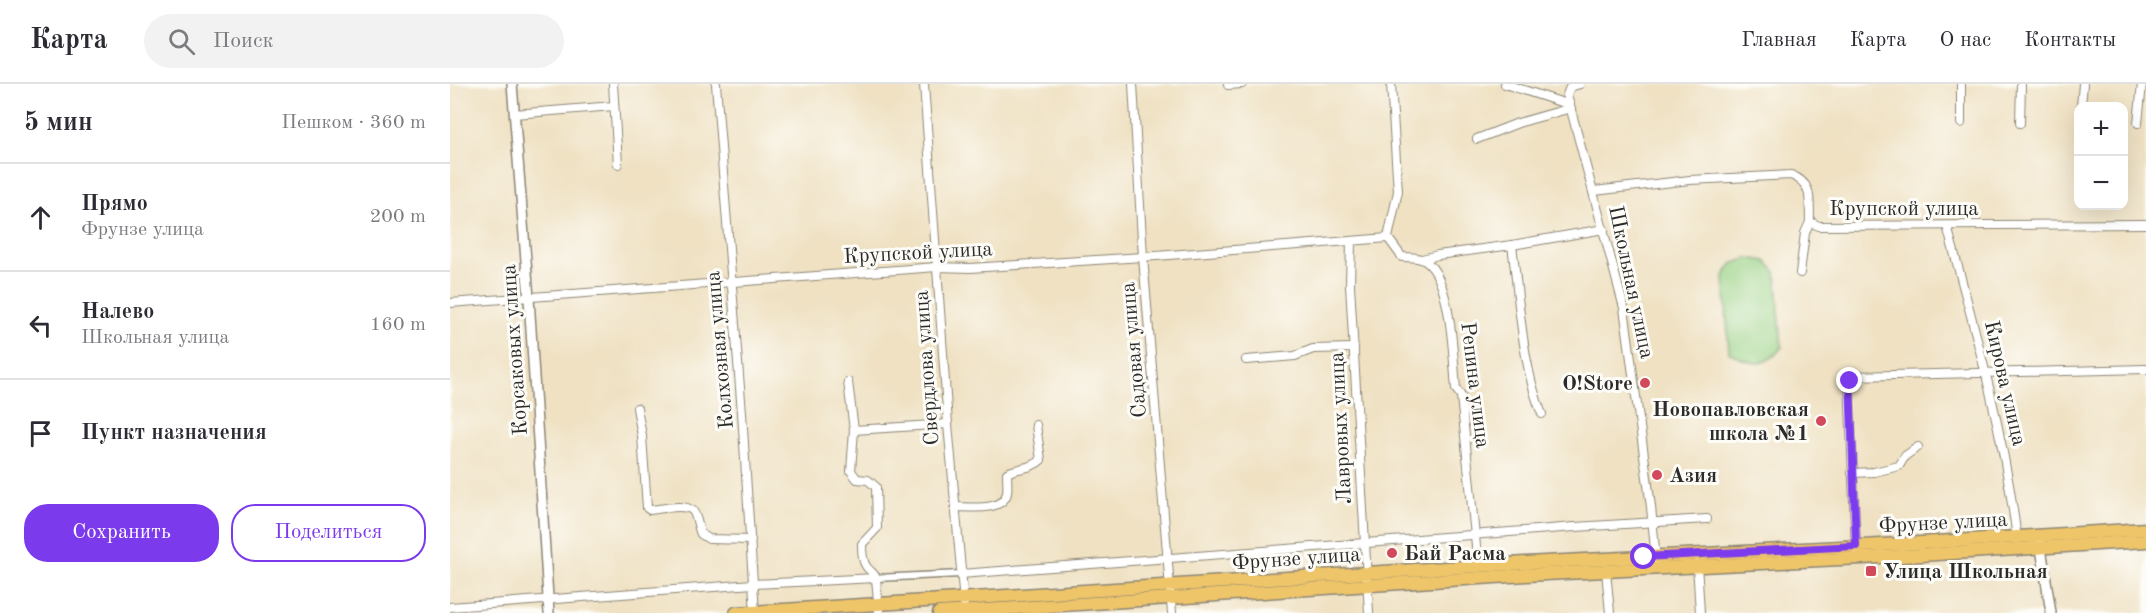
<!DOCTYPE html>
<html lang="ru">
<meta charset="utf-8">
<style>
body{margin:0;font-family:"Old Standard TT",serif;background:#f2f2f3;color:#2b2b33}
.controls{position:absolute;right:18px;top:18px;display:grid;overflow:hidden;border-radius:12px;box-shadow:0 6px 24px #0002}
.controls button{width:54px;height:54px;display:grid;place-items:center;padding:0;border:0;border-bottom:2px solid #e1e1e2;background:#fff;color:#2b2b33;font:30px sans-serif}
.stop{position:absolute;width:18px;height:18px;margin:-14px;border:4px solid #7c3aed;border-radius:50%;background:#fff}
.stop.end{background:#7c3aed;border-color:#fff;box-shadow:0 2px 6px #0008}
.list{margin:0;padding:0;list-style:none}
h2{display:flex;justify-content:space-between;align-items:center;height:78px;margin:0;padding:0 24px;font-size:26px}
h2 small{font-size:20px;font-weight:400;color:#7c7c81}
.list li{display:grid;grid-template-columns:39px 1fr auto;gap:18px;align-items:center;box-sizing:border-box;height:108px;padding:0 24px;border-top:2px solid #e1e1e2}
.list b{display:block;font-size:22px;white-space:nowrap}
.list p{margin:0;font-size:20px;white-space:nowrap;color:#7c7c81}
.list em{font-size:20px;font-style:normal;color:#7c7c81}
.actions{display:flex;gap:12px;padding:18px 24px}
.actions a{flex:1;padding:14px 0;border:2px solid #7c3aed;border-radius:24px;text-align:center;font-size:21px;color:#7c3aed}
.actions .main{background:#7c3aed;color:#fff}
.icon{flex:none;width:33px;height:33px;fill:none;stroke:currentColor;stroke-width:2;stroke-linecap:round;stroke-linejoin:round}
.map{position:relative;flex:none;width:1696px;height:529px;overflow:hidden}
header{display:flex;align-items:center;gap:36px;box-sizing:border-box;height:84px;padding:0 30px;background:#fff;border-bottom:2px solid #e1e1e2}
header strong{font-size:28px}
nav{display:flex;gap:33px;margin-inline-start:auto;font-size:21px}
.search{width:420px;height:54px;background:#f2f2f3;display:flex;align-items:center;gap:15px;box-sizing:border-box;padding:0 21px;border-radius:33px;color:#7c7c81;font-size:22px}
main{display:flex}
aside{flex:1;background:#fff}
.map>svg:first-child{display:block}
.pitch{fill:#99d285;stroke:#627e58;stroke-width:1.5}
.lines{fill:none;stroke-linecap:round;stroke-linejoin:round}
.pedestrian-casing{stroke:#8d8676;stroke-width:9}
.minor-casing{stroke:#8d8676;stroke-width:10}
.tertiary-casing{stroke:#8d8676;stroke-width:12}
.primary-casing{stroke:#8d8676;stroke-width:15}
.pedestrian{stroke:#fff;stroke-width:6}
.minor{stroke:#fff;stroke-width:8}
.tertiary{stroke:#fff;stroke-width:9}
.primary{stroke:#eec569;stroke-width:12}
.route{stroke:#7c3aed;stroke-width:8}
.poi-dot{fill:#d1495b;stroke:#fdfcf7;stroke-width:2}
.labels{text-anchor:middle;stroke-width:6;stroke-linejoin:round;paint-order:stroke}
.street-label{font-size:21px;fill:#2b2b2b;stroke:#fdfcf7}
.poi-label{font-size:21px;font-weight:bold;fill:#2b2b2b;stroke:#fdfcf7;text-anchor:start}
</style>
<header>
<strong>Карта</strong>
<div class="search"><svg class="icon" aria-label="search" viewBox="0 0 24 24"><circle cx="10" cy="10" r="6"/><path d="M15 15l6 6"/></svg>Поиск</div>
<nav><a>Главная</a><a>Карта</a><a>О нас</a><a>Контакты</a></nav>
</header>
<main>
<aside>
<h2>5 мин<small>Пешком · 360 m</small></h2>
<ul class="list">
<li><svg class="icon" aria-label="ahead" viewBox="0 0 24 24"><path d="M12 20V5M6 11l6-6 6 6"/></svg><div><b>Прямо</b><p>Фрунзе улица</p></div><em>200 m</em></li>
<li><svg class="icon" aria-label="left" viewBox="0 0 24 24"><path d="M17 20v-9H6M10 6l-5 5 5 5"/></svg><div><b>Налево</b><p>Школьная улица</p></div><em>160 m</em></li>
<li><svg class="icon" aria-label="arrive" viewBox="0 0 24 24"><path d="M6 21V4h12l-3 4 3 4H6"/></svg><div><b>Пункт назначения</b></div></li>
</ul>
<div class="actions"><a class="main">Сохранить</a><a>Поделиться</a></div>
</aside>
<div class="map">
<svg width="1696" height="529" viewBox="0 0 1696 529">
<rect width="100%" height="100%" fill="#fdfcf7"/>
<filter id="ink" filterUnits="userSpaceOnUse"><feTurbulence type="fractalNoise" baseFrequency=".0167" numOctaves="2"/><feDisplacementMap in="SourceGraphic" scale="12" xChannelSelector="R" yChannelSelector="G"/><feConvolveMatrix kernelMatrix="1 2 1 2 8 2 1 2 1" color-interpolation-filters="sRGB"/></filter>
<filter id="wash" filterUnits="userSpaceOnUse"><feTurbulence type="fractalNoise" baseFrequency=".008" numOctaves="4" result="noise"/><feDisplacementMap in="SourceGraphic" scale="24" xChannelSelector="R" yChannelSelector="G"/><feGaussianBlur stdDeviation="1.35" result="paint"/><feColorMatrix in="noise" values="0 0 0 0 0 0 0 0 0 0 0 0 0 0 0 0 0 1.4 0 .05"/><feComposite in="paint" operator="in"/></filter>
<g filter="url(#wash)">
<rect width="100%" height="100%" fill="#efe1c2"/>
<path class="pitch" d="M1298,174L1316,177L1326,188L1332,263C1314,286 1301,281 1279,268L1274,192L1282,180Z"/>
</g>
<g filter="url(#ink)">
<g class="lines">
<g class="pedestrian-casing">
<polyline id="pedestrian" points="426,494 511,490"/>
</g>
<g class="minor-casing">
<g id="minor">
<polyline points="163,0 168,80"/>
<polyline points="266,0 292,329 305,529"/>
<polyline points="474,0 498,340 514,519"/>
<polyline points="683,0 693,173 722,529"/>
<polyline points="1055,0 1120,21"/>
<polyline points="1130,0 1120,3 1117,11 1174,224 1201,423 1206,476"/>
<polyline points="778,1 792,0"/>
<polyline points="1631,22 1633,0"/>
<polyline points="64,30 164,22"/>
<polyline points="1511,39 1511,0"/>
<polyline points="1570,39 1571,0"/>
<polyline points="1688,39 1692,0"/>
<polyline points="1027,55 1068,39 1121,24"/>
<path d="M1144,107L1240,96L1341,91C1364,100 1359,116 1360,138L1369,142L1696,140"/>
<path d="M1497,142C1525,246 1554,349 1567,455"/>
<path d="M938,154L952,173C958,173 965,173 971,175C1002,186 1003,275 1006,305L1011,312L1028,482"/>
<polyline points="938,154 948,107 941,0"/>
<polyline points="901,157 900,201 919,529"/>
<path d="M1062,161C1069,213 1072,283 1092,330"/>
<polyline points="972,175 988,171 1062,161 1154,145"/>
<polyline points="1350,189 1355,149 1360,138"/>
<polyline points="0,219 487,183 520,184 693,173 938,154"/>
<polyline points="796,276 845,272 863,265 904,264"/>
<polyline points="398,298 404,346 498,340"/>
<path d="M187,324L192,352L197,424L200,426C211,425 235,419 243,427C247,432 248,444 251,450L259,455L301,456"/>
<path d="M404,346L401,387L407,395L418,396L426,403L427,444L412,460C412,467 412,476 416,482C419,487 424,488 426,494L429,529"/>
<polyline points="1402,389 1424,388 1449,382 1455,372 1468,363"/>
<path d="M505,423C520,423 553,428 557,409C558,403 557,395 557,389C568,383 582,385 591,376L586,341"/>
<polyline points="1406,466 1399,297 1402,292 1696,285"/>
<polyline points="1247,480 1250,529"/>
<polyline points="1156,487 1160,529"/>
<polyline points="511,490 1125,443 1257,435"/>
<polyline points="0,523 303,500 426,494"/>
</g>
</g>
<g class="tertiary-casing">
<g id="tertiary">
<polyline points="62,0 79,214 99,529"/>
<polyline points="1590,457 1601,529"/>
</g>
</g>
<g class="primary-casing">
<g id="primary">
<polyline points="286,529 1075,479 1471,459 1696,445"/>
<polyline points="489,529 1076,491 1471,471 1696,457"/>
</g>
</g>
<use href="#pedestrian" class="pedestrian"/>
<use href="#minor" class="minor"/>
<use href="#tertiary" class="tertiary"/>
<use href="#primary" class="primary"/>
</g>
</g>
<g class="lines" filter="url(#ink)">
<polyline class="route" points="1194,473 1406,462 1400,297"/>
</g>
<g class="poi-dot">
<circle cx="1195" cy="299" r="6"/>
<circle cx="1371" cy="337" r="6"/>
<circle cx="1207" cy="391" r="6"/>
<circle cx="942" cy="469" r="6"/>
<rect x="1415" y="481" width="12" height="12" rx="3"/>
</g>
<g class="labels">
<g class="street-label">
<text x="1454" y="131">Крупской улица</text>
<text transform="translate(468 168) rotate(-3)" y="7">Крупской улица</text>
<text transform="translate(1182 198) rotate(78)" y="7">Школьная улица</text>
<text transform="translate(64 266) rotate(-94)" y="7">Корсаковых улица</text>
<text transform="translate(269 266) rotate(-95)" y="7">Колхозная улица</text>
<text transform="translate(683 266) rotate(-95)" y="7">Садовая улица</text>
<text transform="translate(476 284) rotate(-94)" y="7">Свердлова улица</text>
<text transform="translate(1556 299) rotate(77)" y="7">Кирова улица</text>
<text transform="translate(1026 301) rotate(83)" y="7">Репина улица</text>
<text transform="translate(890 344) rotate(-93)" y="7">Лавровых улица</text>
<text transform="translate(1493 438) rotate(-3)" y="7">Фрунзе улица</text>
<text transform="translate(846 474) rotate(-4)" y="7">Фрунзе улица</text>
</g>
<g class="poi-label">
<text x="1183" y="306" text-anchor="end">O!Store</text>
<text x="1359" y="332" text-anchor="end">Новопавловская<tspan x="1359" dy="24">школа №1</tspan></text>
<text x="1219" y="398">Азия</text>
<text x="954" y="476">Бай Расма</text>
<text x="1433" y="494">Улица Школьная</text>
</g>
</g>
</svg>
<div class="controls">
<button>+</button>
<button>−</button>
</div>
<div class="stop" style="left:1194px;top:473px"></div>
<div class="stop end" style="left:1400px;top:297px"></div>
</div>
</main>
